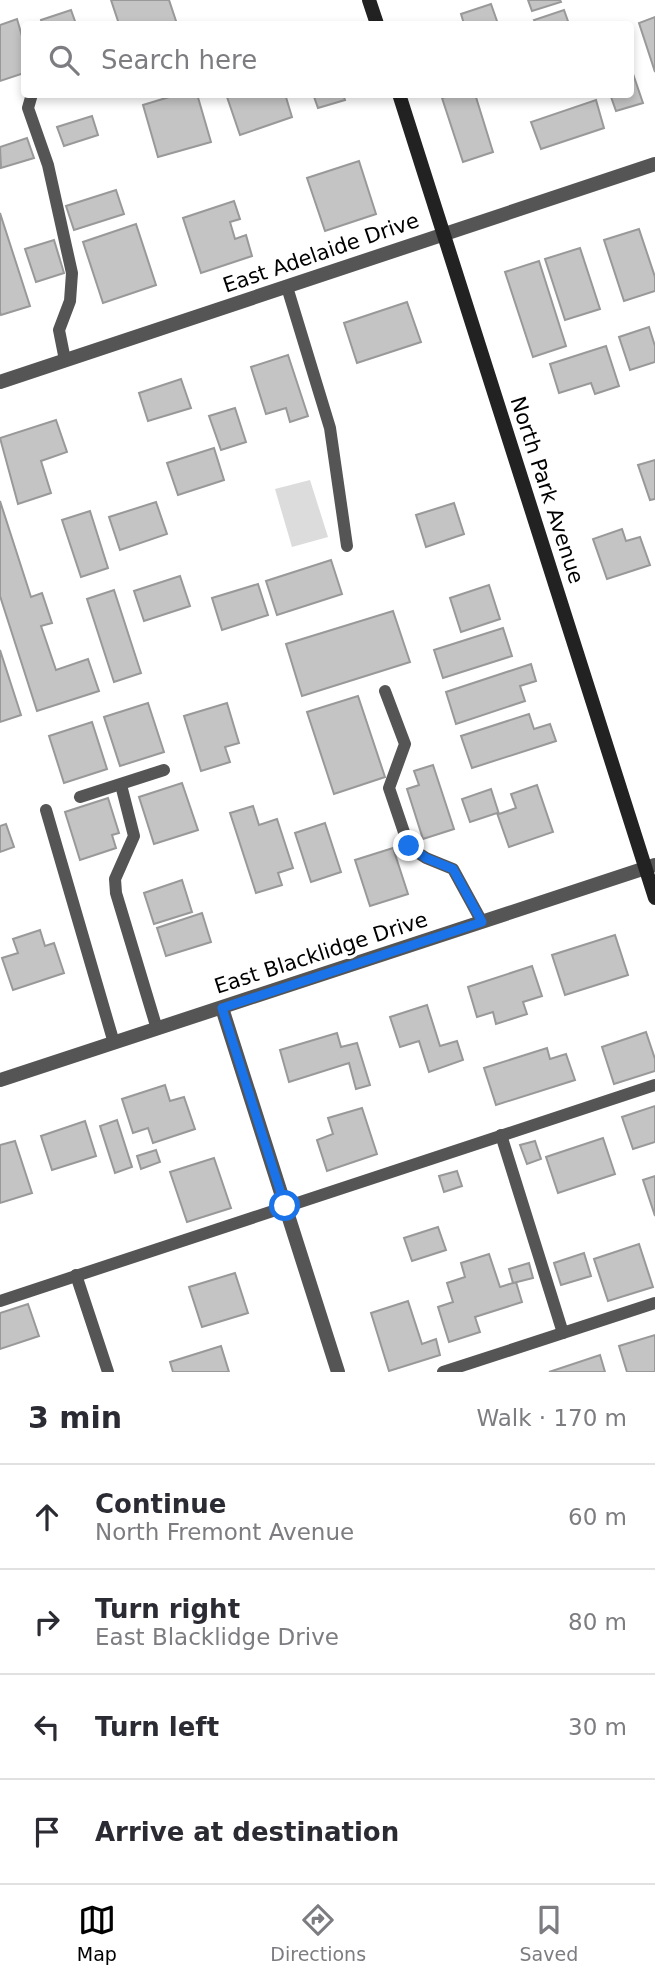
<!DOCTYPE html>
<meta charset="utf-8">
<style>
body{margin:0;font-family:"DejaVu Sans",sans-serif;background:#f7f7f7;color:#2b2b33}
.stop{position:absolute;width:21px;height:21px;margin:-16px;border:5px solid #1a73e8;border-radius:50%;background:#fff}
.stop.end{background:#1a73e8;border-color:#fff;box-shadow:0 2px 7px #0008}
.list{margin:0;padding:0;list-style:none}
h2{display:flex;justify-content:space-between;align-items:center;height:91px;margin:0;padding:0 28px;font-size:30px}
h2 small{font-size:23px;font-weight:400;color:#7c7c81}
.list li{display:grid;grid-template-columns:46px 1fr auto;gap:21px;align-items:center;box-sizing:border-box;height:105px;padding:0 28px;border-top:2px solid #e1e1e2}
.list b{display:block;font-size:26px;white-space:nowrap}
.list p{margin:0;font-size:23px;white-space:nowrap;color:#7c7c81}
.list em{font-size:23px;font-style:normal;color:#7c7c81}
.icon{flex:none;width:38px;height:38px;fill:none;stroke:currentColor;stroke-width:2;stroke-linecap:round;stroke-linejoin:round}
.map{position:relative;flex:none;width:655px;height:1372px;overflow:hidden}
.search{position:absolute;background:#fff;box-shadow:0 4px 10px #0003;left:21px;right:21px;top:21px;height:77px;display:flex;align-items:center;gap:18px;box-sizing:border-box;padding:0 24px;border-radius:7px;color:#7c7c81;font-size:26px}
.sheet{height:511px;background:#fff}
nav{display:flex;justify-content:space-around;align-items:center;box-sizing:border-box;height:98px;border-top:2px solid #e1e1e2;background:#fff;font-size:19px;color:#7c7c81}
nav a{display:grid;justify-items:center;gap:4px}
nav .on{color:#000}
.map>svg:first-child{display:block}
.green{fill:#dcdcdc}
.building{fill:#c4c4c4;stroke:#999;stroke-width:2}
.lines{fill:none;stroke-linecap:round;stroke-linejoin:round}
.lane{stroke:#555;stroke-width:12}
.street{stroke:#555;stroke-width:14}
.secondary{stroke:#222;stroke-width:14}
.route{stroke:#1a73e8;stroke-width:9}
.labels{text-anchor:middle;stroke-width:7;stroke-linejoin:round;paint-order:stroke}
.street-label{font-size:21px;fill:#000;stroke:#fff}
</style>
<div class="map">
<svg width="655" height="1372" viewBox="0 0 655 1372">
<rect width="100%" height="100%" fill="#fff"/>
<polygon class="green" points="310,480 328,537 292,547 275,489"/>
<g class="building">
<polygon points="111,0 169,0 177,24 119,24"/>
<polygon points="528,0 560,0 561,2 532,11"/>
<polygon points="491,4 498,24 464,24 461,14"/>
<polygon points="71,10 76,24 42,24 41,20"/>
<polygon points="564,10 569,24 536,24 534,20"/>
<polygon points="655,17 655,72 639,23"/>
<polygon points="17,19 24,43 24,73 0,81 0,25"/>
<polygon points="630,65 643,103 616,111 610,94 630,94"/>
<polygon points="179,94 197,94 211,142 158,157 143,105"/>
<polygon points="226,94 285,94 292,117 240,135"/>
<polygon points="313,94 343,94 345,100 318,108"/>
<polygon points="455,94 475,94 493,152 463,162 442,98"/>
<polygon points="596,100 604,128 541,149 531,122"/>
<polygon points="92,116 98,135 64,146 57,127"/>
<polygon points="27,138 34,158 1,168 0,147"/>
<polygon points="359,161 376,214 325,231 307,178"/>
<polygon points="116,190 124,214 74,230 66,206"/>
<polygon points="234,201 240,219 230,222 235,239 246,235 252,256 201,273 183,218"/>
<polygon points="0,213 30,306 1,315 0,312"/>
<polygon points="136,224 156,285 103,303 83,242"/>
<polygon points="639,229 655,277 655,291 624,301 604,240"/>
<polygon points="54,240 64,273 36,282 25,249"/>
<polygon points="580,248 600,309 565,320 545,259"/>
<polygon points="539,261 566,346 533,357 505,272"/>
<polygon points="407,302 421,342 357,363 344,323"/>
<polygon points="649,327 655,346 655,362 630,370 619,337"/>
<polygon points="606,346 619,386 595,394 591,383 559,393 550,364"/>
<polygon points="288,355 308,416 290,422 286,408 266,414 251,367"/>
<polygon points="181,379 191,408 148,421 139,393"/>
<polygon points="235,408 246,442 221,450 209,416"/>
<polygon points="56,420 67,452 41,461 51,493 18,504 0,438"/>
<polygon points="214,448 224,480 178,495 167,463"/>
<polygon points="655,460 655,499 650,500 638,465"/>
<polygon points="0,501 31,597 42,593 52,623 41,626 56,670 88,659 99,691 37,711 0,596"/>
<polygon points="156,502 167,534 120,550 109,517"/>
<polygon points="454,503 464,534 426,547 416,515"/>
<polygon points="90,511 108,568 81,577 62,520"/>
<polygon points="622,529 626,541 640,537 650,565 607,579 593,539"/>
<polygon points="331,560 342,594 277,615 266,581"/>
<polygon points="180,576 190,606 144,621 134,591"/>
<polygon points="258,584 268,615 222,630 212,598"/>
<polygon points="489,585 500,619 461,632 450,598"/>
<polygon points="114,590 141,673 114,682 87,599"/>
<polygon points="393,611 410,662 302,696 286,644"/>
<polygon points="503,628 512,656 443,678 434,650"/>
<polygon points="0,650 21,715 0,722"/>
<polygon points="531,664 536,681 520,686 525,701 456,724 446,692"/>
<polygon points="358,696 385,777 334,794 307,712"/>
<polygon points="148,703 164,752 120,766 104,717"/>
<polygon points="227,703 239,743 225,747 230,762 201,771 184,716"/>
<polygon points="529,714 534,729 550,724 556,741 472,768 461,736"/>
<polygon points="92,722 107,769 64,783 49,736"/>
<polygon points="433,765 454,829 423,839 407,789 419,785 414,771"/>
<polygon points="182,783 198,830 154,844 139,797"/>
<polygon points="537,785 553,832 509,847 497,813 470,822 462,799 491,789 499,814 516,808 511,794"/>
<polygon points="108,798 119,833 112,835 116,848 80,860 65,812"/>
<polygon points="253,806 259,825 277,819 293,868 278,873 282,885 256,893 230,813"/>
<polygon points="325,823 341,872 311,882 295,833"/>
<polygon points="6,824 14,847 0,852 0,826"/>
<polygon points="393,848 408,894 370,906 355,860"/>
<polygon points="182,880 192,912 154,924 144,893"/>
<polygon points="202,913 211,942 166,956 157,928"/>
<polygon points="40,930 45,946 54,943 64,973 13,990 2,958 18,953 13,939"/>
<polygon points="615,935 628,975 565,995 552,955"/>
<polygon points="532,966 542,996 523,1002 527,1014 496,1024 493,1012 477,1017 468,987"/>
<polygon points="427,1005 440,1046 457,1041 463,1060 429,1072 419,1041 400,1047 390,1017"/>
<polygon points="646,1032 655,1059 655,1071 614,1084 602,1047"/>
<polygon points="337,1033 341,1047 357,1043 370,1085 356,1089 349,1063 289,1082 280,1050"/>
<polygon points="547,1048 550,1059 566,1054 575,1080 496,1105 484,1068"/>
<polygon points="165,1085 170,1101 184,1097 195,1129 153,1143 148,1128 133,1133 122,1099"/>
<polygon points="655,1106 655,1142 633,1149 622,1117"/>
<polygon points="362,1108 377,1154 327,1171 317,1140 333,1134 328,1118"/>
<polygon points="117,1120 132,1167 115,1173 100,1126"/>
<polygon points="85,1121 96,1156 52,1170 41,1136"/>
<polygon points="603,1138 615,1174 558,1193 546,1157"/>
<polygon points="15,1141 32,1193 0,1203 0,1145"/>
<polygon points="535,1141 541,1159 527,1164 520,1145"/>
<polygon points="156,1150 160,1162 141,1169 137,1156"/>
<polygon points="214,1158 231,1208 187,1222 170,1172"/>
<polygon points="457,1171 462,1186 444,1192 439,1176"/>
<polygon points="655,1176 655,1216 643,1180"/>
<polygon points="438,1227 446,1250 412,1261 404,1238"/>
<polygon points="639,1244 653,1287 608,1301 594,1259"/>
<polygon points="584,1253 591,1276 561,1285 554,1263"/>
<polygon points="489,1254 500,1287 516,1282 522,1302 475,1317 480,1332 449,1342 438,1307 453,1302 447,1283 465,1277 461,1263"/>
<polygon points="529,1263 533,1278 513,1283 509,1269"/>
<polygon points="235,1273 248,1313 202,1327 189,1287"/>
<polygon points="408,1301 422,1344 436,1339 440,1355 389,1371 371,1313"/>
<polygon points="28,1304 39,1336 0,1349 0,1313"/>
<polygon points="655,1335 655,1372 627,1372 619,1346"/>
<polygon points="221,1346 229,1372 173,1372 170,1362"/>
<polygon points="600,1355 605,1372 549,1372"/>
</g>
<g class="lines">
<g class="lane">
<polyline points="32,94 28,108 48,165 72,273 70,301 59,330 65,360"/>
<polyline points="287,287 330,428 347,546"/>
<polyline points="385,691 405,744 389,788 409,847 426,858 453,869 482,922"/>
<polyline points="121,785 134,836 115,879 116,893 157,1029"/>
<polyline points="80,797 164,770"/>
<polyline points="46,810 114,1043"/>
<polyline points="501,1135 563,1333"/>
<polyline points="76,1275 108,1372"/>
<polyline points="0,1301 655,1085"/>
<polyline points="443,1372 655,1303"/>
</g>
<g class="street">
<polyline points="0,382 655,164"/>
<polyline points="222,1008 338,1372"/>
<polyline points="0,1080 655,865"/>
</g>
<g class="secondary">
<polyline points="369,0 377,24"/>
<polyline points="399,94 655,898"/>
</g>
</g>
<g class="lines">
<polyline class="route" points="285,1206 222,1008 482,922 453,869 426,858 409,846"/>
</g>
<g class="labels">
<g class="street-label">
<text transform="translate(321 253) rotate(-19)" y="7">East Adelaide Drive</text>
<text transform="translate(547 490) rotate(72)" y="7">North Park Avenue</text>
<text transform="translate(321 953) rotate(-18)" y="7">East Blacklidge Drive</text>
</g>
</g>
</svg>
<div class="stop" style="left:285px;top:1206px"></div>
<div class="stop end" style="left:409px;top:846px"></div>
<div class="search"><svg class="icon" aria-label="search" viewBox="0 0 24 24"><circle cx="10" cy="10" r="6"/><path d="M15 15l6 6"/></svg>Search here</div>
</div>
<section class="sheet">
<h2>3 min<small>Walk · 170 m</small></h2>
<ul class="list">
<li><svg class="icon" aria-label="ahead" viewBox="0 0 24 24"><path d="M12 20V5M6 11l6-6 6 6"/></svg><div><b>Continue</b><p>North Fremont Avenue</p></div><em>60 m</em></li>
<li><svg class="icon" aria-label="right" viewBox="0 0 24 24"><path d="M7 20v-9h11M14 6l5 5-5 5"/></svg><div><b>Turn right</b><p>East Blacklidge Drive</p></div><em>80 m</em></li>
<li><svg class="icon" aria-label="left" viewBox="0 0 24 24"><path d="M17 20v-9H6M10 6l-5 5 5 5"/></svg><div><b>Turn left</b></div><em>30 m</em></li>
<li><svg class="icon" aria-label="arrive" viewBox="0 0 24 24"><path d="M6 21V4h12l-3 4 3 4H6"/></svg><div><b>Arrive at destination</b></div></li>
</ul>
</section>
<nav>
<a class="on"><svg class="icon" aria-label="map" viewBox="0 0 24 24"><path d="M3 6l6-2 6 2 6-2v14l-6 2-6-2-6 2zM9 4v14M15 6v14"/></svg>Map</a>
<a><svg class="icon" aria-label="directions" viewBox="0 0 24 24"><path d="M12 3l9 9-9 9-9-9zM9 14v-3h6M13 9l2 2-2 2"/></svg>Directions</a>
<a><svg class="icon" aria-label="saved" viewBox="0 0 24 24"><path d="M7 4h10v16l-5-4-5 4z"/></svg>Saved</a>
</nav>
